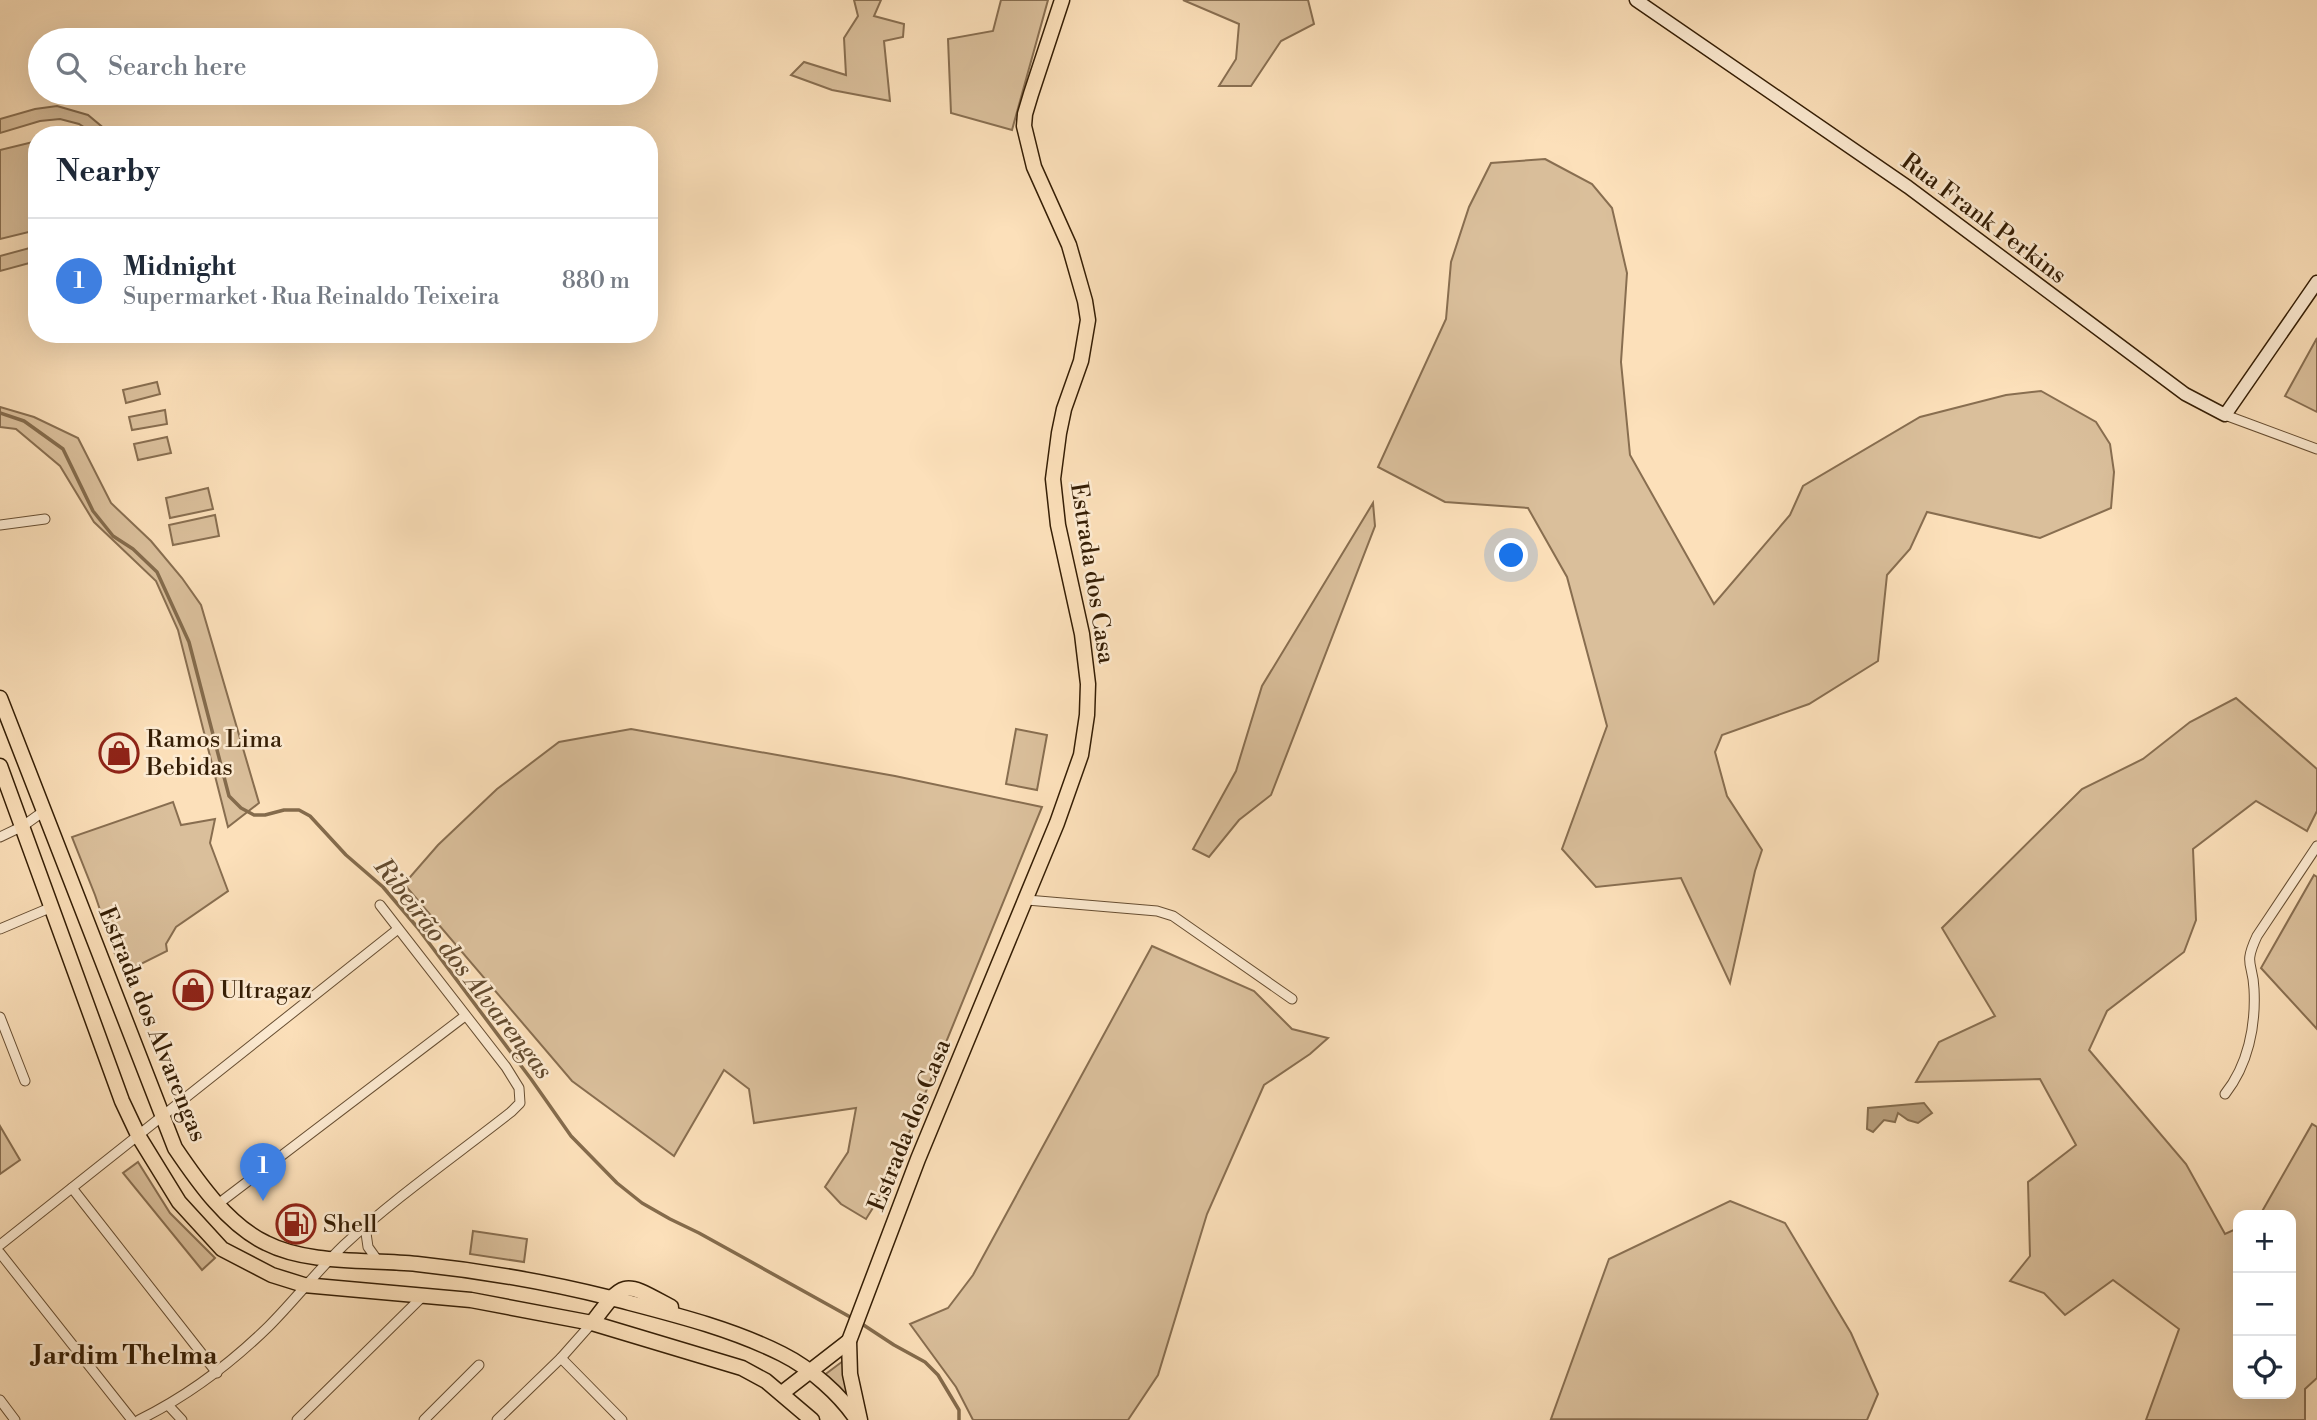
<!DOCTYPE html>
<meta charset="utf-8">
<style>
body{margin:0;font-family:"Libre Bodoni",serif;background:#f2f2f3;color:#1f2937}
.controls{position:absolute;right:21px;bottom:21px;display:grid;overflow:hidden;border-radius:14px;box-shadow:0 7px 28px #0002}
.controls button{width:63px;height:63px;display:grid;place-items:center;padding:0;border:0;border-bottom:2px solid #e0e1e3;background:#fff;color:#1f2937;font:35px sans-serif}
.you{position:absolute;left:1512px;top:556px;width:24px;height:24px;margin:-18px;border:5px solid #fff;border-radius:50%;background:#1a73e8;box-shadow:0 0 0 10px #1a73e833}
.badge{display:grid;place-items:center;width:46px;height:46px;border-radius:50%;background:#b45309;color:#fff;font-size:23px;font-weight:700}
.pin{position:absolute;translate:-50% -58px;filter:drop-shadow(0 2px 4px #0008)}
.pin::after{content:'';position:absolute;top:37px;width:24px;height:21px;background:inherit;clip-path:polygon(0 0,100% 0,50% 100%)}
.list{margin:0;padding:0;list-style:none}
h2{display:flex;justify-content:space-between;align-items:center;height:91px;margin:0;padding:0 28px;font-size:30px}
h2 small{font-size:23px;font-weight:400;color:#747a83}
.list li{display:grid;grid-template-columns:46px 1fr auto;gap:21px;align-items:center;box-sizing:border-box;height:126px;padding:0 28px;border-top:2px solid #e0e1e3}
.list b{display:block;font-size:26px;white-space:nowrap}
.list p{margin:0;font-size:23px;white-space:nowrap;color:#747a83}
.list em{font-size:23px;font-style:normal;color:#747a83}
.icon{flex:none;width:38px;height:38px;fill:none;stroke:currentColor;stroke-width:2;stroke-linecap:round;stroke-linejoin:round}
.map{position:relative;flex:none;width:2317px;height:1420px;overflow:hidden}
.search{position:absolute;background:#fff;box-shadow:0 7px 28px #0002;left:28px;top:28px;width:630px;height:77px;display:flex;align-items:center;gap:18px;box-sizing:border-box;padding:0 24px;border-radius:38px;color:#747a83;font-size:26px}
.panel{position:absolute;background:#fff;box-shadow:0 7px 28px #0002;left:28px;top:126px;width:630px;height:217px;border-radius:28px}
.map>svg:first-child{display:block}
.green{fill:#dabf9b;stroke:#886e50;stroke-width:2}
.water{fill:#b89e7c;stroke:#846b4c;stroke-width:2}
.lines{fill:none;stroke-linecap:round;stroke-linejoin:round}
.stream{stroke:#846b4c;stroke-width:3.5}
.street-casing{stroke:#674e32;stroke-width:11}
.secondary-casing{stroke:#351e05;stroke-width:15}
.primary-casing{stroke:#351e05;stroke-width:17}
.street{stroke:#fdebd2;stroke-width:9}
.secondary{stroke:#fdebd2;stroke-width:12}
.primary{stroke:#fce0ba;stroke-width:14}
.labels{text-anchor:middle;stroke-width:5;stroke-linejoin:round;paint-order:stroke}
.street-label{font-size:24px;fill:#351e05;stroke:#fdebd2}
.poi-label{font-size:24px;fill:#351e05;stroke:#fdebd2;text-anchor:start}
.water-label{font-size:26px;font-style:italic;fill:#634b2f;stroke:#fdebd2}
.neighbourhood-label{font-size:26px;font-weight:bold;fill:#351e05;stroke:#fdebd2}
</style>
<div class="map">
<svg width="2317" height="1420" viewBox="0 0 2317 1420">
<rect width="100%" height="100%" fill="#fce0ba"/>
<filter id="stains"><feTurbulence type="fractalNoise" baseFrequency=".00286" numOctaves="4"/><feColorMatrix values="0 0 0 0 .2 0 0 0 0 .09 0 0 0 0 .02 0 0 0 .5 -.17"/></filter>
<radialGradient id="worn" r=".72"><stop offset=".6" stop-color="#630" stop-opacity="0"/><stop offset="1" stop-color="#630" stop-opacity=".3"/></radialGradient>
<g class="green">
<polygon points="854,0 881,0 874,16 904,24 903,37 884,41 890,101 832,90 791,75 804,62 846,75 844,38 858,16"/>
<polygon points="1001,0 1048,0 1012,130 951,113 948,39 993,31"/>
<polygon points="1183,0 1308,0 1314,24 1281,41 1251,86 1219,86 1236,59 1239,24"/>
<polygon points="57,106 88,115 112,135 96,135 79,124 60,119 40,121 0,133 0,119 35,109"/>
<polygon points="37,141 37,230 0,239 0,150"/>
<polygon points="1545,159 1592,184 1612,208 1627,273 1621,362 1630,455 1714,604 1790,515 1803,486 1920,417 2006,395 2041,391 2096,422 2110,444 2114,472 2111,508 2040,538 1927,512 1910,549 1887,575 1878,661 1809,704 1722,735 1715,752 1727,796 1762,850 1755,871 1730,983 1681,878 1596,887 1562,849 1607,726 1567,577 1528,508 1445,502 1378,467 1446,319 1451,262 1469,207 1491,163"/>
<polygon points="37,246 37,261 0,271 0,256"/>
<polygon points="2317,338 2317,412 2285,396"/>
<polygon points="157,382 160,394 126,403 123,390"/>
<polygon points="0,407 34,417 78,438 111,503 151,541 182,578 201,605 259,803 228,827 178,630 156,581 94,522 60,466 16,429 0,427"/>
<polygon points="165,410 167,424 132,430 129,417"/>
<polygon points="167,437 171,453 138,460 134,444"/>
<polygon points="208,488 213,509 170,518 166,498"/>
<polygon points="1373,503 1375,526 1271,795 1239,820 1209,857 1193,849 1236,771 1262,686"/>
<polygon points="215,515 219,536 173,545 169,525"/>
<polygon points="2236,698 2317,769 2317,811 2307,831 2256,801 2193,849 2196,920 2184,952 2107,1011 2089,1050 2186,1164 2225,1234 2238,1228 2238,1394 2291,1394 2291,1215 2260,1215 2312,1124 2317,1127 2317,1378 2305,1389 2305,1420 2146,1420 2179,1329 2113,1280 2065,1315 2044,1293 2010,1281 2030,1256 2028,1182 2076,1145 2040,1079 1916,1082 1939,1042 1995,1016 1942,928 2082,789 2143,759 2190,722"/>
<polygon points="631,729 895,776 1042,807 889,1182 866,1219 841,1204 825,1187 848,1152 856,1108 754,1123 749,1089 724,1070 674,1156 572,1081 404,884 438,845 497,789 559,742"/>
<polygon points="1016,729 1047,735 1037,790 1006,784"/>
<polygon points="173,802 181,825 215,819 210,843 228,891 176,927 166,944 167,951 125,972 116,957 95,895 72,837"/>
<polygon points="2314,875 2317,877 2317,1029 2261,968"/>
<polygon points="1152,946 1254,991 1292,1029 1328,1038 1310,1054 1264,1085 1207,1214 1158,1375 1128,1420 973,1420 956,1387 910,1324 948,1308 973,1275"/>
<polygon points="0,1126 20,1160 0,1174"/>
<polygon points="138,1162 170,1213 215,1258 202,1270 123,1173"/>
<polygon points="1730,1201 1785,1223 1851,1333 1878,1394 1867,1420 1551,1419 1609,1259"/>
<polygon points="473,1231 527,1239 524,1262 470,1254"/>
<polygon points="843,1361 847,1398 823,1376"/>
</g>
<polygon class="water" points="1924,1103 1932,1113 1918,1123 1908,1120 1898,1113 1895,1122 1884,1120 1873,1132 1867,1129 1868,1108"/>
<g class="lines">
<g class="stream">
<polyline points="0,413 24,421 63,449 93,511 113,536 133,549 157,572 189,642 229,796 241,808 254,815 265,815 284,810 299,810 310,816 346,855 383,887 417,927 531,1079 571,1136 617,1183 642,1203 670,1219 699,1233 852,1318"/>
<polyline points="859,1322 894,1345 925,1362 938,1375 959,1410 959,1420"/>
</g>
<g class="street-casing">
<g id="street">
<polyline points="2225,415 2317,449"/>
<polyline points="0,525 45,519"/>
<polyline points="0,837 23,826 44,811"/>
<polyline points="1027,900 1157,911 1173,916 1292,999"/>
<polyline points="0,929 52,907"/>
<polyline points="0,1017 25,1081"/>
<path d="M2225,1094C2248,1065 2256,1026 2254,989C2253,962 2243,966 2257,936L2317,846"/>
<polyline points="72,1188 217,1373"/>
<polyline points="218,1204 465,1016"/>
<polyline points="365,1226 368,1247 378,1261"/>
<polyline points="0,1245 398,929"/>
<polyline points="0,1253 132,1420"/>
<polyline points="561,1358 622,1420"/>
<polyline points="0,1400 15,1420"/>
<polyline points="168,1405 182,1420"/>
<path d="M139,1420C188,1396 229,1365 268,1327C294,1301 317,1271 344,1245C396,1197 455,1156 511,1112L520,1103L519,1088L506,1067L380,905"/>
<polyline points="297,1420 422,1297"/>
<polyline points="424,1420 479,1365"/>
<polyline points="497,1420 561,1358 592,1323"/>
</g>
</g>
<g class="secondary-casing">
<polyline id="secondary" points="1636,0 1908,187 2185,394 2225,415 2317,282"/>
</g>
<g class="primary-casing">
<g id="primary">
<path d="M0,698L175,1148C198,1182 228,1225 266,1243C309,1265 370,1259 417,1264C483,1271 547,1282 611,1298C668,1313 728,1327 782,1354C810,1368 840,1394 857,1420"/>
<polyline points="0,766 122,1101 139,1137 179,1202 222,1249 272,1275 304,1285 471,1300 592,1323 742,1368 766,1381 812,1420"/>
<path d="M592,1323C625,1279 623,1281 671,1307"/>
<polyline points="782,1393 849,1341"/>
<polyline points="860,1420 850,1374 849,1341 918,1159 1057,823 1081,755 1087,715 1088,684 1082,634 1058,525 1053,479 1059,433 1064,409 1081,361 1088,320 1085,301 1069,245 1034,167 1024,126 1025,114 1031,94 1062,0"/>
</g>
</g>
<use href="#street" class="street"/>
<use href="#secondary" class="secondary"/>
<use href="#primary" class="primary"/>
</g>
<defs>
<g id="shop-ring" transform="scale(2.0125)"><circle r="9.5" fill="#fdebd2" stroke="#8f2418" stroke-width="1.5"/><path d="M-5-2.5h2.3a2.7 3.5 0 0 1 5.4 0H5L5.5 6h-11ZM-1.5-2.5h3a1.5 2.3 0 0 0-3 0Z" fill="#8f2418"/></g>
<g id="fuel-ring" transform="scale(2.0125)"><circle r="9.5" fill="#fdebd2" stroke="#8f2418" stroke-width="1.5"/><path d="M-5.5-6h7V0h2V4h1.3V-2.5L3-4.5l.8-.8L6-3V5H2.5V1h-1V6h-7ZM-4.2-4.7v3.2H.2V-4.7Z" fill="#8f2418"/></g>
</defs>
<g fill-rule="evenodd">
<use href="#shop-ring" x="119" y="753"/>
<use href="#shop-ring" x="193" y="990"/>
<use href="#fuel-ring" x="296" y="1224"/>
</g>
<g class="labels">
<g class="street-label">
<text transform="translate(1984 218) rotate(37)" y="8">Rua Frank Perkins</text>
<text transform="translate(1093 573) rotate(81)" y="8">Estrada dos Casa</text>
<text transform="translate(153 1024) rotate(68)" y="8">Estrada dos Alvarengas</text>
<text transform="translate(909 1125) rotate(-68)" y="8">Estrada dos Casa</text>
</g>
<g class="poi-label">
<text x="146" y="747">Ramos Lima<tspan x="146" dy="28">Bebidas</tspan></text>
<text x="220" y="998">Ultragaz</text>
<text x="323" y="1232">Shell</text>
</g>
<g class="water-label">
<text transform="translate(464 968) rotate(52)" y="9">Ribeirão dos Alvarengas</text>
</g>
<g class="neighbourhood-label">
<text x="125" y="1364">Jardim Thelma</text>
</g>
</g>
<rect width="100%" height="100%" filter="url(#stains)"/>
<rect width="100%" height="100%" fill="url(#worn)"/>
</svg>
<div class="controls">
<button>+</button>
<button>−</button>
<button><svg class="icon" aria-label="locate" viewBox="0 0 24 24"><circle cx="12" cy="12" r="6"/><path d="M12 2v4M12 18v4M2 12h4M18 12h4"/></svg></button>
</div>
<div class="you"></div>
<div class="pin badge" style="left:263px;top:1201px;background:#3f7fe0">1</div>
<div class="search"><svg class="icon" aria-label="search" viewBox="0 0 24 24"><circle cx="10" cy="10" r="6"/><path d="M15 15l6 6"/></svg>Search here</div>
<section class="panel">
<h2>Nearby<small></small></h2>
<ul class="list">
<li><span class="badge" style="background:#3f7fe0">1</span><div><b>Midnight</b><p>Supermarket · Rua Reinaldo Teixeira</p></div><em>880 m</em></li>
</ul>
</section>
</div>
